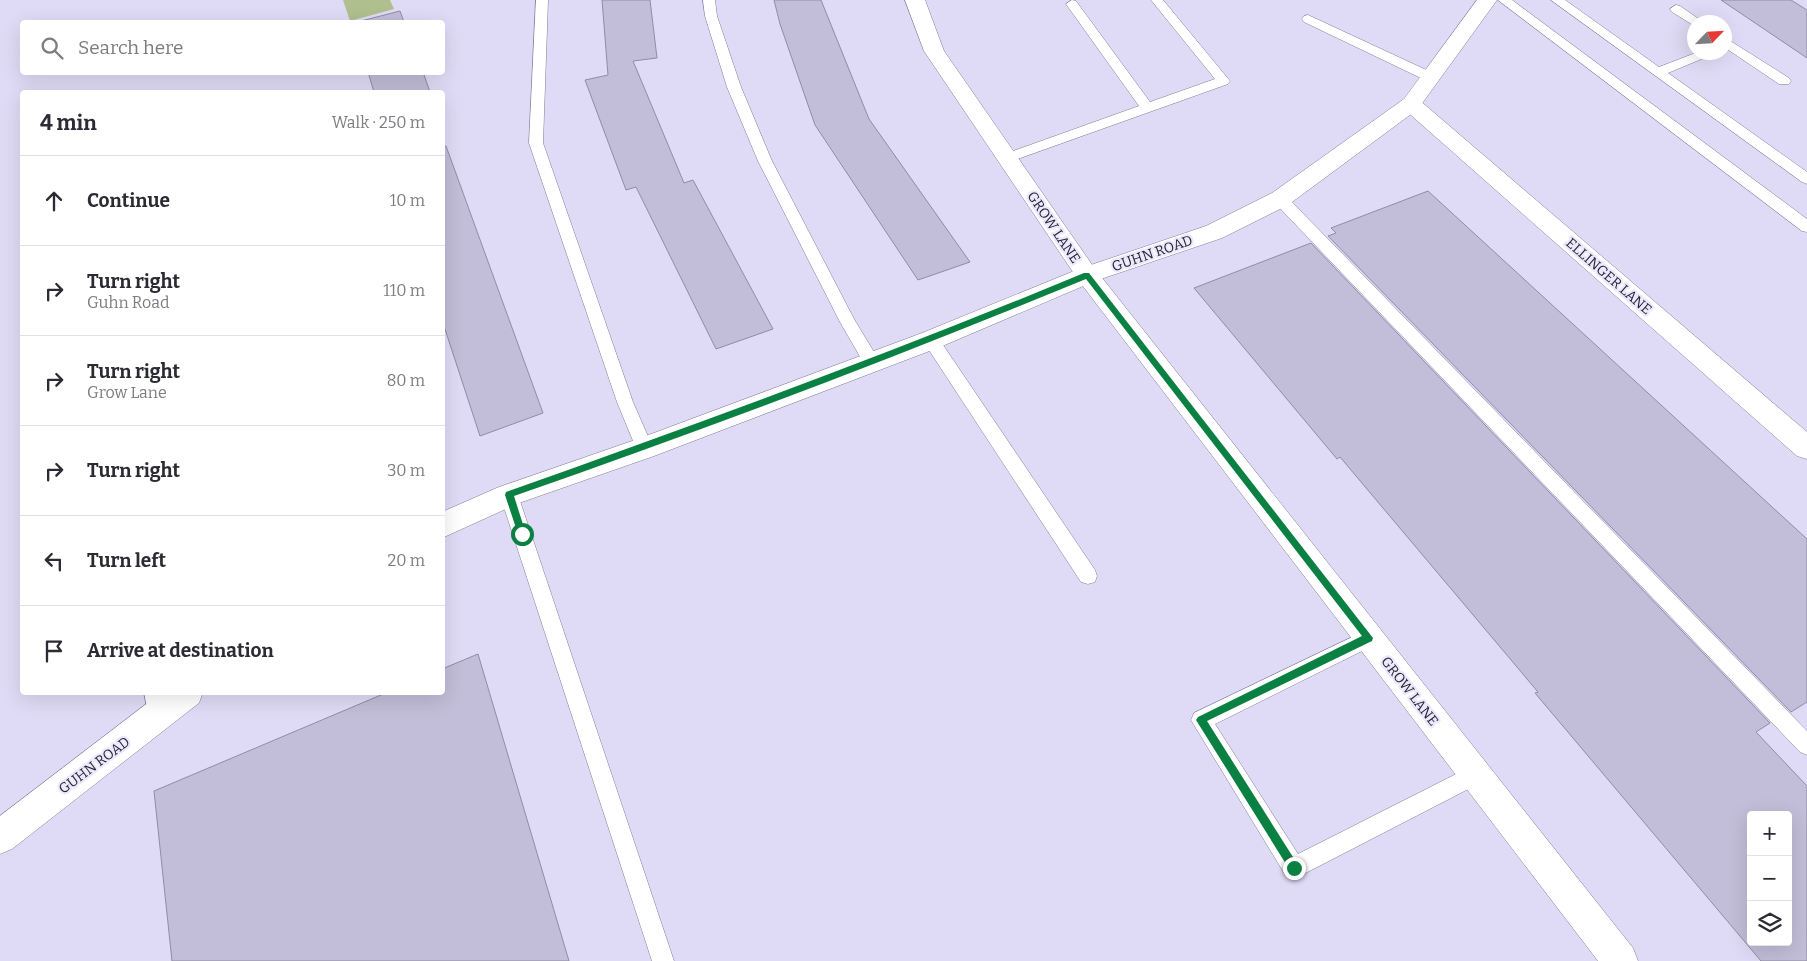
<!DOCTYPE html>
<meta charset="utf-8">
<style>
body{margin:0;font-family:Bitter,serif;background:#f2f2f3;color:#2b2b33}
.controls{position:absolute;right:15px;bottom:15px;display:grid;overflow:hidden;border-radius:5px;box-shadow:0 5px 20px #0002}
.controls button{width:45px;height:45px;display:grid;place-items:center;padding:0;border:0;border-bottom:1px solid #e1e1e2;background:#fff;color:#2b2b33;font:25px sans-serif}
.compass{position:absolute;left:1687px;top:15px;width:45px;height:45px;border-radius:50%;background:#fff;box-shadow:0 5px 20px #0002;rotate:65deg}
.stop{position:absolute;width:15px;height:15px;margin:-11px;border:4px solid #0b8043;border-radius:50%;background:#fff}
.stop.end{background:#0b8043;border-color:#fff;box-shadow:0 1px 5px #0008}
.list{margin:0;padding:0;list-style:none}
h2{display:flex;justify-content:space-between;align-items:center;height:65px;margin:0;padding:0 20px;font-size:21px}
h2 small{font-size:16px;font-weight:400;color:#7c7c81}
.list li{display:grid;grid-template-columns:32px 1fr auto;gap:15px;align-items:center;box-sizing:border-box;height:90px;padding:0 20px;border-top:1px solid #e1e1e2}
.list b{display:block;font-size:19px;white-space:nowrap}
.list p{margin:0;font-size:16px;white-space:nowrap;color:#7c7c81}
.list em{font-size:16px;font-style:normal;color:#7c7c81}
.icon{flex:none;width:28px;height:28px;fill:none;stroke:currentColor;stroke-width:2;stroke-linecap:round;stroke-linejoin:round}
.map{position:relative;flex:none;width:1807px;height:961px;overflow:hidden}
.search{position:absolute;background:#fff;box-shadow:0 5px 20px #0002;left:20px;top:20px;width:425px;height:55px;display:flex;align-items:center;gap:12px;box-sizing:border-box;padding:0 18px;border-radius:5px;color:#7c7c81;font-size:19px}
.panel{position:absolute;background:#fff;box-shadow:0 5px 20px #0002;left:20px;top:90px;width:425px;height:605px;border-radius:5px}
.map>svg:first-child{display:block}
.green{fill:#b0bf8e}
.building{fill:#c2bdd8;stroke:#908ca5;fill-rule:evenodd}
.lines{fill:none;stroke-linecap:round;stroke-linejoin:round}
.lane-casing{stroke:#817d95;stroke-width:1}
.street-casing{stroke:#817d95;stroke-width:1}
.secondary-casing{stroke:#817d95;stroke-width:1}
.lane{fill:#fff;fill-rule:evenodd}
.street{fill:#fff;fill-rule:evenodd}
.secondary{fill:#fff;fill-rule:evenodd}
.route{fill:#0b8043}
.labels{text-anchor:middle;stroke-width:4.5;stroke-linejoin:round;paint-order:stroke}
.street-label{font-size:14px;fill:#25232d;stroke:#ece9ff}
</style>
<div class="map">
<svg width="1807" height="961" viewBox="0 0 1807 961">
<rect width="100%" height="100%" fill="#dfdbf6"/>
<polygon class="green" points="343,0 390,0 394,9 350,21"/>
<g class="building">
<polygon points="602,0 650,0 657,58 633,61 684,183 693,180 773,329 716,349 636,187 626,190 585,80 608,75"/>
<polygon points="774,0 821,0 869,119 970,262 918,280 815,125 780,24"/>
<polygon points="1721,0 1791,0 1807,10 1807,58"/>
<polygon points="400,11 404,22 357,22"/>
<polygon points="368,72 423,72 430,92 374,92"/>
<polygon points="446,146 543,413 480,436 442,320 442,147"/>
<polygon points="1428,191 1807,539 1807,702 1791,712 1328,236 1336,233 1331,228"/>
<path d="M1311,243L1770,723L1756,732L1807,786V961H1761L1535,693L1538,692L1340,457L1337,459L1194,288ZM1751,815H1788V942H1751Z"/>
<polygon points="478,654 569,961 172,961 154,791 388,692 442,692 442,669"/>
</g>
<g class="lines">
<g class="lane-casing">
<g id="lane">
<polygon points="536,0 548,0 543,143 633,402 653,448 650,453 644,455 638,453 617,402 529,143"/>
<polygon points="703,0 715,0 717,16 741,87 772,161 854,319 880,362 878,367 872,368 866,367 840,322 758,161 727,87 705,16"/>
<polygon points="1072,0 1076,1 1150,102 1215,79 1151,0 1163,0 1230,81 1228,84 1012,161 1002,161 1000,158 1002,155 1139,106 1066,4"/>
<polygon points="1498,0 1512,0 1807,219 1807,232 1802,231"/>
<polygon points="1551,0 1565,0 1659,67 1698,52 1718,52 1668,73 1807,172 1807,184 1802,182"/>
<polygon points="1676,5 1680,6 1703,22 1693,25 1672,12 1670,9"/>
<polygon points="1308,15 1435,74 1437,77 1430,81 1425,80 1304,22 1302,19 1304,16"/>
<polygon points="1724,37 1789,78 1791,81 1789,84 1779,84 1724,47"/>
<polygon points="1280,194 1285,195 1807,731 1807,755 1800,752 1275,203 1273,199 1275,195"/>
<polygon points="931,334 937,336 1095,570 1097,576 1095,582 1088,584 1081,582 925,344 923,340 925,336"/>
<polygon points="509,487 515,490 518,495 674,961 652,961 500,495 503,490"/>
<polygon points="1369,629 1376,632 1379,638 1376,644 1215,724 1298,854 1468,768 1475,765 1482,768 1485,775 1482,782 1294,879 1286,876 1191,720 1194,713"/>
<polygon points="144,692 164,692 167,716 164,723 157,726 150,723"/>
</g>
</g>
<g class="street-casing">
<g id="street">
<polygon points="905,0 925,0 944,51 1095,269 1633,948 1638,961 1598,961 1079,281 924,51"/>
<polygon points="1411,97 1418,99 1807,432 1807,459 1797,456 1404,109 1400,104 1404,99"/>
</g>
</g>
<g class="secondary-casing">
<g id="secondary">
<polygon points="1477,0 1497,0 1418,109 1288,205 1222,238 1095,281 940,347 654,456 519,503 442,538 442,512 499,487 635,440 922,333 1079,269 1206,226 1272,193 1404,99"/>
<polygon points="162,692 203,692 199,703 12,849 0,854 0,816"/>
</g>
</g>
<use href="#lane" class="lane"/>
<use href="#street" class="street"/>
<use href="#secondary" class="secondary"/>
</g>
<path class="route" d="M1084,273H1089L1373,638L1372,641L1207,721L1298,865V872L1294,873L1291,872L1196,720L1198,717L1362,636L1086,279C897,357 707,429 514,496L526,534L522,538L518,534L505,495L506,492C701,423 894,352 1084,273Z"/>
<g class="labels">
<g class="street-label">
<text transform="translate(1054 227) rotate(56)" y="5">GROW LANE</text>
<text transform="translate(1152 253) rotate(-19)" y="5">GUHN ROAD</text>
<text transform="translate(1609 276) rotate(41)" y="5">ELLINGER LANE</text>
<text transform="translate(1410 691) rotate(52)" y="5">GROW LANE</text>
<text transform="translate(94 765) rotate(-37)" y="5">GUHN ROAD</text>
</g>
</g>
</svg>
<div class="controls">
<button>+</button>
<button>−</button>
<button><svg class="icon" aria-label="layers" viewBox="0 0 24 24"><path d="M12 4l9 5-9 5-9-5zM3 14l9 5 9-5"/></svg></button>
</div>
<svg class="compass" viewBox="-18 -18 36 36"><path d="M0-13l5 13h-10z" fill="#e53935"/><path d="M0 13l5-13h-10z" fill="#7c7c81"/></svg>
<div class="stop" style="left:522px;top:534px"></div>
<div class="stop end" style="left:1294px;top:868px"></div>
<div class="search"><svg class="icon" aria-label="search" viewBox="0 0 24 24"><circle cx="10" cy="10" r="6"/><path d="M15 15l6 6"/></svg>Search here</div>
<section class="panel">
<h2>4 min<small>Walk · 250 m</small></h2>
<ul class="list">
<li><svg class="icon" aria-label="ahead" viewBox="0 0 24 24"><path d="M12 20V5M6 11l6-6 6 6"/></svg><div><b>Continue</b></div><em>10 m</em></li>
<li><svg class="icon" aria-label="right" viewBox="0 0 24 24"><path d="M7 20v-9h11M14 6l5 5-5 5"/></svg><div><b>Turn right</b><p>Guhn Road</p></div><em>110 m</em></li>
<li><svg class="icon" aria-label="right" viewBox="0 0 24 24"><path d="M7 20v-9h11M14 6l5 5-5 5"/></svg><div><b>Turn right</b><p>Grow Lane</p></div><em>80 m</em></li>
<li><svg class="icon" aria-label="right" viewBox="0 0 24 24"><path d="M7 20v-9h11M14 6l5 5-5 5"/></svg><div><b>Turn right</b></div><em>30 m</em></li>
<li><svg class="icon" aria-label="left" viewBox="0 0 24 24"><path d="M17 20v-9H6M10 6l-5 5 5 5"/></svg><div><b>Turn left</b></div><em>20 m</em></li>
<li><svg class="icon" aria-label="arrive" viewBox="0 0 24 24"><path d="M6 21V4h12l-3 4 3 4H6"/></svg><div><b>Arrive at destination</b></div></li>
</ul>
</section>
</div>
